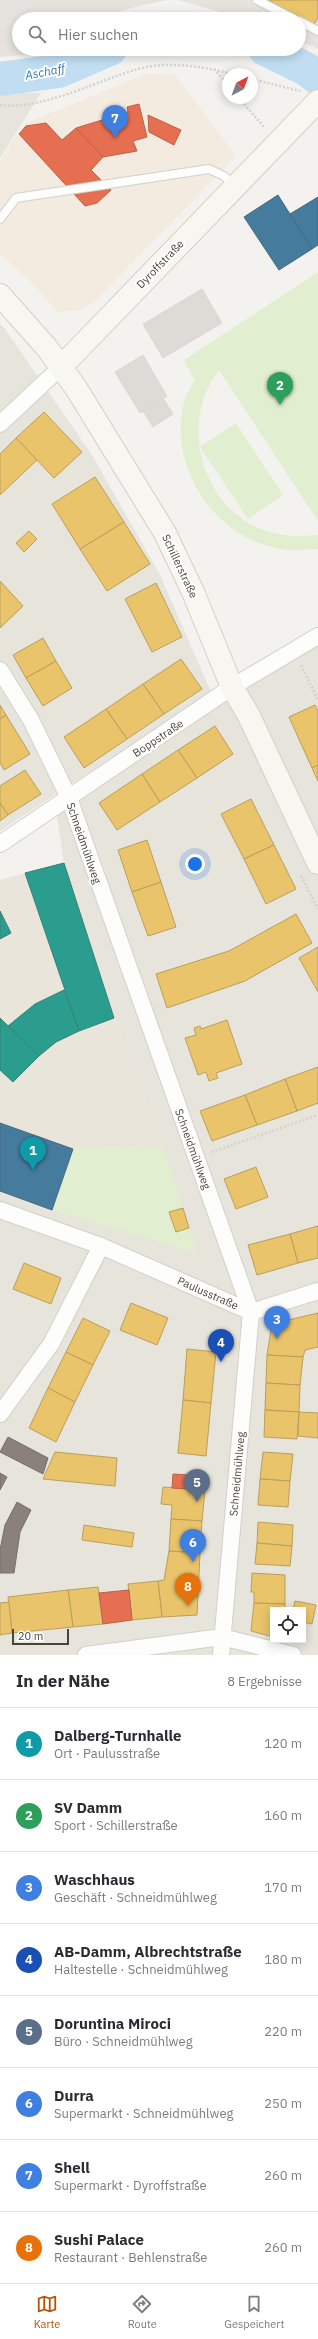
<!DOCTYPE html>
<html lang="de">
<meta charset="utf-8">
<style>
body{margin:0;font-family:"IBM Plex Sans",sans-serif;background:#f2f2f3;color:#2b2b33}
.controls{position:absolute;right:12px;bottom:12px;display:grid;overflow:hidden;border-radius:0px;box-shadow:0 2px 10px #0003}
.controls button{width:36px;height:36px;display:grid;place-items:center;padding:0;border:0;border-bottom:1px solid #e1e1e2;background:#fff;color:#2b2b33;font:20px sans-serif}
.compass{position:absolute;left:222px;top:68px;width:36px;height:36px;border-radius:50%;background:#fff;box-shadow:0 2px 10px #0003;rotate:41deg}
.scale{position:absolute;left:12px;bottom:10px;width:57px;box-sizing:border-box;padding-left:4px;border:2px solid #4b4439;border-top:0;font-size:11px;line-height:14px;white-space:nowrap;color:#4b4439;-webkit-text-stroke:3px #fff;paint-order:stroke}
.you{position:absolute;left:195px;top:864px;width:14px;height:14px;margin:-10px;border:3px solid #fff;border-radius:50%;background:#1a73e8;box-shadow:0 0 0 6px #1a73e833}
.badge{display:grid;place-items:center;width:26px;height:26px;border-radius:50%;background:#b45309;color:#fff;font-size:13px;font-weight:700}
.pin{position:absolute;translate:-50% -33px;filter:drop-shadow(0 1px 2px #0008)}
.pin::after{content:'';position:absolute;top:21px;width:14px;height:12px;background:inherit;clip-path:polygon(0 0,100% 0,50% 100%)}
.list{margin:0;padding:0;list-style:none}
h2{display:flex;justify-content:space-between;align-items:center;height:52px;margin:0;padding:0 16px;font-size:17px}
h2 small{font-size:13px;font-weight:400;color:#7c7c81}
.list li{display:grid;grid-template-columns:26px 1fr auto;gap:12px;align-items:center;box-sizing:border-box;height:72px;padding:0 16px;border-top:1px solid #e1e1e2}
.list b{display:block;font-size:15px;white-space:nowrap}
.list p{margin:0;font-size:13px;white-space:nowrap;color:#7c7c81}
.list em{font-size:13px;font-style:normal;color:#7c7c81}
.icon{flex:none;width:22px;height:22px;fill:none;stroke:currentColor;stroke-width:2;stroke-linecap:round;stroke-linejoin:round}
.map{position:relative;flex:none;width:318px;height:1655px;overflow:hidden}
.search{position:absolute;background:#fff;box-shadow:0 2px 10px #0003;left:12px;right:12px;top:12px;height:44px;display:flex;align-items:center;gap:10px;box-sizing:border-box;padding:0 14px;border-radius:22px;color:#7c7c81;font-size:15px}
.sheet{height:628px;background:#fff}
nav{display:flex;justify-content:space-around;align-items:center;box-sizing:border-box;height:56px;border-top:1px solid #e1e1e2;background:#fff;font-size:11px;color:#7c7c81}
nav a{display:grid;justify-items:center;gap:2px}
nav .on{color:#b45309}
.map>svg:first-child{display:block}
.residential{fill:#e7e4dc;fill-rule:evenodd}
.commercial{fill:#f3ebdf}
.industrial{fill:#e6e2de}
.education{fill:#eae5da}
.green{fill:#e1eecf}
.homes{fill:#e9c46a;stroke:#ba9e5b}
.shops{fill:#e76f51;stroke:#b8624a}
.schools{fill:#2a9d8f;stroke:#348275}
.public{fill:#457b9d;stroke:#476a7f}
.industry{fill:#8a817c;stroke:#776f68}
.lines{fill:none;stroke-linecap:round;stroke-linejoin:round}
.river{stroke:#c0ddf1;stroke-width:34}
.building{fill:#dedbd6;stroke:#dcd9d4}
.lane-casing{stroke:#d2d0cb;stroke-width:10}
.street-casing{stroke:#d2d0cb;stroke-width:18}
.secondary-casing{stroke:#d3cfc5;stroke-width:24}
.path{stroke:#d3d2cc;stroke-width:2.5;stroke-dasharray:2 2;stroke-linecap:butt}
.lane{stroke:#fdfdfc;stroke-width:8}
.street{stroke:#fdfdfc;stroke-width:16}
.secondary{stroke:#f7f6f1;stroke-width:22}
.labels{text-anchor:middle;stroke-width:4;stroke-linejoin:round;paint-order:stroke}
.street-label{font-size:11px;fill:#4b4439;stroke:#fff}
.water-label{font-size:12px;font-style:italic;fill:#2e7ab2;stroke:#fff}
</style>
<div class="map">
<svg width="318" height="1655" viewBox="0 0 318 1655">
<rect width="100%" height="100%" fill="#f4f2ee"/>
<g class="residential">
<polygon points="0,93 41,93 0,158"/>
<polygon points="0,324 5,329 92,455 160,575 211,692 0,831"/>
<path d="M318,644V1655H0V1123L73,1149L163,1146L114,1018L64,863L57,816L248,686ZM273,1610H303V1640H273Z"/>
</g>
<polygon class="commercial" points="146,74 175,75 236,156 94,302 81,310 58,312 34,285 0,253 0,161 24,124"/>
<g class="industrial">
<polygon points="0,0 167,0 134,7 94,19 19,19 19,49 43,49 34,54 0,57"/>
<polygon points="178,0 318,0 318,49 299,40 299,19 245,19"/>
</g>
<polygon class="education" points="64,863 114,1018 163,1146 73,1149 0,1123 0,880"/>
<g class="green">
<path d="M318,272V521L219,370C182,417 197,493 250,524C270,535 295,538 318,535V549C308,549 297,551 288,550C218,543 167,470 184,402C186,395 191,387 195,381L184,360Z"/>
<polygon points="236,423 283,495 248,519 200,447"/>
<polygon points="163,1146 197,1253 52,1210 73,1149"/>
</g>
<g class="homes">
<polygon points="268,0 318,0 318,17 314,25"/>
<polygon points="44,412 82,452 54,478 16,438"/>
<polygon points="16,438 37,460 0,495 0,454"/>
<polygon points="95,477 124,522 80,549 52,504"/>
<polygon points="124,522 150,564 107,591 80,549"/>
<polygon points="29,531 37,539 24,552 16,543"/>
<polygon points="0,581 23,606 0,628"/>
<polygon points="156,583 182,637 152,652 125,599"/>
<polygon points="43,638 56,661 26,678 13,655"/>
<polygon points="181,659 202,689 164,714 143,684"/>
<polygon points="56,661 72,688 43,706 26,678"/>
<polygon points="143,684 164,714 127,739 106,709"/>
<polygon points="0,705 6,715 0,719"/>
<polygon points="315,705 318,711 318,765 312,768 289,717"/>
<polygon points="106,709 127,739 84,768 64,737"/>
<polygon points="6,715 30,754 4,770 0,763 0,719"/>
<polygon points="215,726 233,754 197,778 178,750"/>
<polygon points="178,750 197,778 160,802 142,774"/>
<polygon points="318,765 318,781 312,768"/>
<polygon points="25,770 41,794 8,815 0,803 0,786"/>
<polygon points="142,774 160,802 117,830 99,803"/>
<polygon points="251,799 274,845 244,859 221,814"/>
<polygon points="0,803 8,815 0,821"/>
<polygon points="147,840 161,882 132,892 118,850"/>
<polygon points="274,845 296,889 266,904 244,859"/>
<polygon points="161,882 176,927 148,936 132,892"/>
<polygon points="296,914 312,943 245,981 167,1008 156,974 229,951"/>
<polygon points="318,947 318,992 299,958"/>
<polygon points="227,1020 242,1064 216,1073 218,1078 209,1081 206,1072 198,1075 185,1038 196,1035 194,1028 200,1026 201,1029"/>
<polygon points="318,1067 318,1103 297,1111 285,1079"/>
<polygon points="285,1079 297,1111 257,1125 245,1095"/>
<polygon points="245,1095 257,1125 212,1141 200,1111"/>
<polygon points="256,1167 268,1197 236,1209 224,1179"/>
<polygon points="183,1208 189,1228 176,1232 169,1212"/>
<polygon points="318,1226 318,1258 298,1263 290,1234"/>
<polygon points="290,1234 298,1263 257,1275 248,1245"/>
<polygon points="24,1263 61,1278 51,1304 13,1289"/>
<polygon points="131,1303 168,1318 157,1345 120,1330"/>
<polygon points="318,1313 318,1347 305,1350 303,1357 267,1355 272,1324"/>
<polygon points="83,1318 110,1331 93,1365 66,1352"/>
<polygon points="187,1349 216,1352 211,1403 183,1400"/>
<polygon points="66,1352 93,1365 75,1402 48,1388"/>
<polygon points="267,1355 303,1357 300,1385 266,1383"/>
<polygon points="266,1383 300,1385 299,1412 265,1410"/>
<polygon points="48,1388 75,1402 56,1442 29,1428"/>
<polygon points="183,1400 211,1403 206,1456 178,1453"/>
<polygon points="265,1410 299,1412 297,1439 264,1437"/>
<polygon points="299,1412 318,1413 318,1438 298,1436"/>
<polygon points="55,1452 117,1458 115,1486 43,1479"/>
<polygon points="263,1452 293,1454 290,1481 260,1479"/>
<polygon points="260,1479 290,1481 288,1507 258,1505"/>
<polygon points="163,1487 205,1490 202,1521 171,1519 172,1505 161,1504"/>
<polygon points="171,1519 202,1521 200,1553 169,1551"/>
<polygon points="258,1522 293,1525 292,1546 257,1543"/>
<polygon points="84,1525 134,1533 132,1547 82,1540"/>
<polygon points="257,1543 292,1546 290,1566 255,1564"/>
<polygon points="169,1551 200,1553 197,1615 162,1617 158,1581 164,1580"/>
<polygon points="252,1573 285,1575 285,1604 254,1603 254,1592 251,1592"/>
<polygon points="158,1581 162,1617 132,1620 128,1584"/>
<polygon points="98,1587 103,1624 73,1627 68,1590"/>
<polygon points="68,1590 73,1627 12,1633 8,1597"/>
<polygon points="295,1601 316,1605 312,1624 303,1622 303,1610 293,1610"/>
<polygon points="9,1602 12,1633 0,1635 0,1603"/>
<polygon points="254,1603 285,1604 285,1610 273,1610 273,1637 251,1631"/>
</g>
<g class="shops">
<polygon points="139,104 147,137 133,141 137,151 103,157 76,128 128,112 127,107"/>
<polygon points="148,115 181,130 174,145 149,132"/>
<polygon points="46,123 62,140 76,128 103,157 91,170 111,190 97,203 85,206 19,134 26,126"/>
<polygon points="173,1474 206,1476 205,1490 172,1488"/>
<polygon points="129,1590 132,1620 103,1624 99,1593"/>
</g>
<g class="schools">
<polygon points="64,863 114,1018 79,1031 25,873"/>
<polygon points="0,911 11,933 0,939"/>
<polygon points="64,990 79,1031 56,1042 39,1056 8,1026 35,1004"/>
<polygon points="0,1018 39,1056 13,1082 0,1070"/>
</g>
<g class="public">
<polygon points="278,195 312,249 279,270 244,217"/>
<polygon points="318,197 318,245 312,249 290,214"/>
<polygon points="0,1123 73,1149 52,1210 0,1191"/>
</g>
<g class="industry">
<polygon points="8,1437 48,1458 43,1474 0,1452"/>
<polygon points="0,1473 7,1477 0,1490"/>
<polygon points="17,1502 31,1510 20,1532 14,1573 0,1573 0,1550 5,1525"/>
</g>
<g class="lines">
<g class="river">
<polyline points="265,49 306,69 318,78"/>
<polyline points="0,79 59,71 110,49"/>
</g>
</g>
<g class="building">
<polygon points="202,289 222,323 163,358 143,324"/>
<polygon points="143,355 167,396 140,413 115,372"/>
<polygon points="163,398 173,414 153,427 143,411"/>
</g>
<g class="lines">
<g class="lane-casing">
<g id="lane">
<polyline points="257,0 294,19"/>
<polyline points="299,21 318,31"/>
<polyline points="0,219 16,198 209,169 224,176 235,186"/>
</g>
</g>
<g class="street-casing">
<g id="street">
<polyline points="0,424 61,367"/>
<polyline points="0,670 31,720 69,798 251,1312 221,1655"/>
<polyline points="0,844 232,687 318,636"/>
<polyline points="0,1210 101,1246 251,1312 318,1291"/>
<polyline points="0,1414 51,1344 101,1246"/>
<polyline points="86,1655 222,1637 293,1655"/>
</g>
</g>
<g class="secondary-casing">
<g id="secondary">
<polyline points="0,295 47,348 76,388 165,533 193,592 232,687 249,716 318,863"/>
<polyline points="61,367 318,101"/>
</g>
</g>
<g class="path">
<polyline points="214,69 228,85"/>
<polyline points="252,79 300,91"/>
<polyline points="239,98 265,128"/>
<path d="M0,105C40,111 99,80 138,69C168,61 202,66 232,74"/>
<polyline points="301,665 318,700"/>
<polyline points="301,876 318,909"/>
<polyline points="212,1152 318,1115"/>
</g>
<use href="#lane" class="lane"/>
<use href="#street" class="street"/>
<use href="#secondary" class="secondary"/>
</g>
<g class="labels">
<g class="street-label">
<text transform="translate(160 264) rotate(-46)" y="4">Dyroffstraße</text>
<text transform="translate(180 566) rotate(65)" y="4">Schillerstraße</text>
<text transform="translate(158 738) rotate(-34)" y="4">Boppstraße</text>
<text transform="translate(84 843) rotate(71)" y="4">Schneidmühlweg</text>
<text transform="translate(193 1149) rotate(70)" y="4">Schneidmühlweg</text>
<text transform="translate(208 1293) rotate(24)" y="4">Paulusstraße</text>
<text transform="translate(237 1474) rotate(-85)" y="4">Schneidmühlweg</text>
</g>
<g class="water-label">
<text transform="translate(45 72) rotate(-11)" y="4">Aschaff</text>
</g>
</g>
</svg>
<div class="controls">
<button><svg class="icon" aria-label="locate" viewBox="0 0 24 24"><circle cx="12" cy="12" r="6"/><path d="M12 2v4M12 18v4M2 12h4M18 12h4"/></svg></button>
</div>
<svg class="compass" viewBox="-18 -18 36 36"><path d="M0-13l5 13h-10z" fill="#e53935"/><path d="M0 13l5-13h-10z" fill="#7c7c81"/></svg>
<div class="scale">20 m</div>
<div class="you"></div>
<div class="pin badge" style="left:33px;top:1170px;background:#0f9aa8">1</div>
<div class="pin badge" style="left:280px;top:405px;background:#2e9e5b">2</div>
<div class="pin badge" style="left:277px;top:1339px;background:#3f7fe0">3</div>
<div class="pin badge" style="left:221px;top:1362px;background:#1a4fb4">4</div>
<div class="pin badge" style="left:197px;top:1502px;background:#5c6f8a">5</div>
<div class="pin badge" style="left:193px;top:1562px;background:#3f7fe0">6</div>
<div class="pin badge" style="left:115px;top:138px;background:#3f7fe0">7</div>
<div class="pin badge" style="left:188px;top:1606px;background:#e8710a">8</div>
<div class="search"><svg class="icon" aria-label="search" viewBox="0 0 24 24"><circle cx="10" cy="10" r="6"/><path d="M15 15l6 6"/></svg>Hier suchen</div>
</div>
<section class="sheet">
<h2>In der Nähe<small>8 Ergebnisse</small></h2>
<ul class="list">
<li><span class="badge" style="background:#0f9aa8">1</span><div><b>Dalberg-Turnhalle</b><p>Ort · Paulusstraße</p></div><em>120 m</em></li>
<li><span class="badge" style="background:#2e9e5b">2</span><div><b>SV Damm</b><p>Sport · Schillerstraße</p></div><em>160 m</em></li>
<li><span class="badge" style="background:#3f7fe0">3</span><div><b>Waschhaus</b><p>Geschäft · Schneidmühlweg</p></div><em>170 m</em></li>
<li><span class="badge" style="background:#1a4fb4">4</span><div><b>AB-Damm, Albrechtstraße</b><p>Haltestelle · Schneidmühlweg</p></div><em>180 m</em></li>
<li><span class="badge" style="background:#5c6f8a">5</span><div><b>Doruntina Miroci</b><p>Büro · Schneidmühlweg</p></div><em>220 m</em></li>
<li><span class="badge" style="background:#3f7fe0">6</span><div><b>Durra</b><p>Supermarkt · Schneidmühlweg</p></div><em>250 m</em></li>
<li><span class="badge" style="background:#3f7fe0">7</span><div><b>Shell</b><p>Supermarkt · Dyroffstraße</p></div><em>260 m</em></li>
<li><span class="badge" style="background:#e8710a">8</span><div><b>Sushi Palace</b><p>Restaurant · Behlenstraße</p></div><em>260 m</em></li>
</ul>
</section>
<nav>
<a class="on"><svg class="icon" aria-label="map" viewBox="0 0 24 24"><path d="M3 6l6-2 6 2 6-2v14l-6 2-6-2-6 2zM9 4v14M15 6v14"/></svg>Karte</a>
<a><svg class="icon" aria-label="directions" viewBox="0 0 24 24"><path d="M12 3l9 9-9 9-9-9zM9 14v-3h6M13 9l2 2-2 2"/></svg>Route</a>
<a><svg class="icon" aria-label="saved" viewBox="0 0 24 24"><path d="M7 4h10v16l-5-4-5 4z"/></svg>Gespeichert</a>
</nav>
